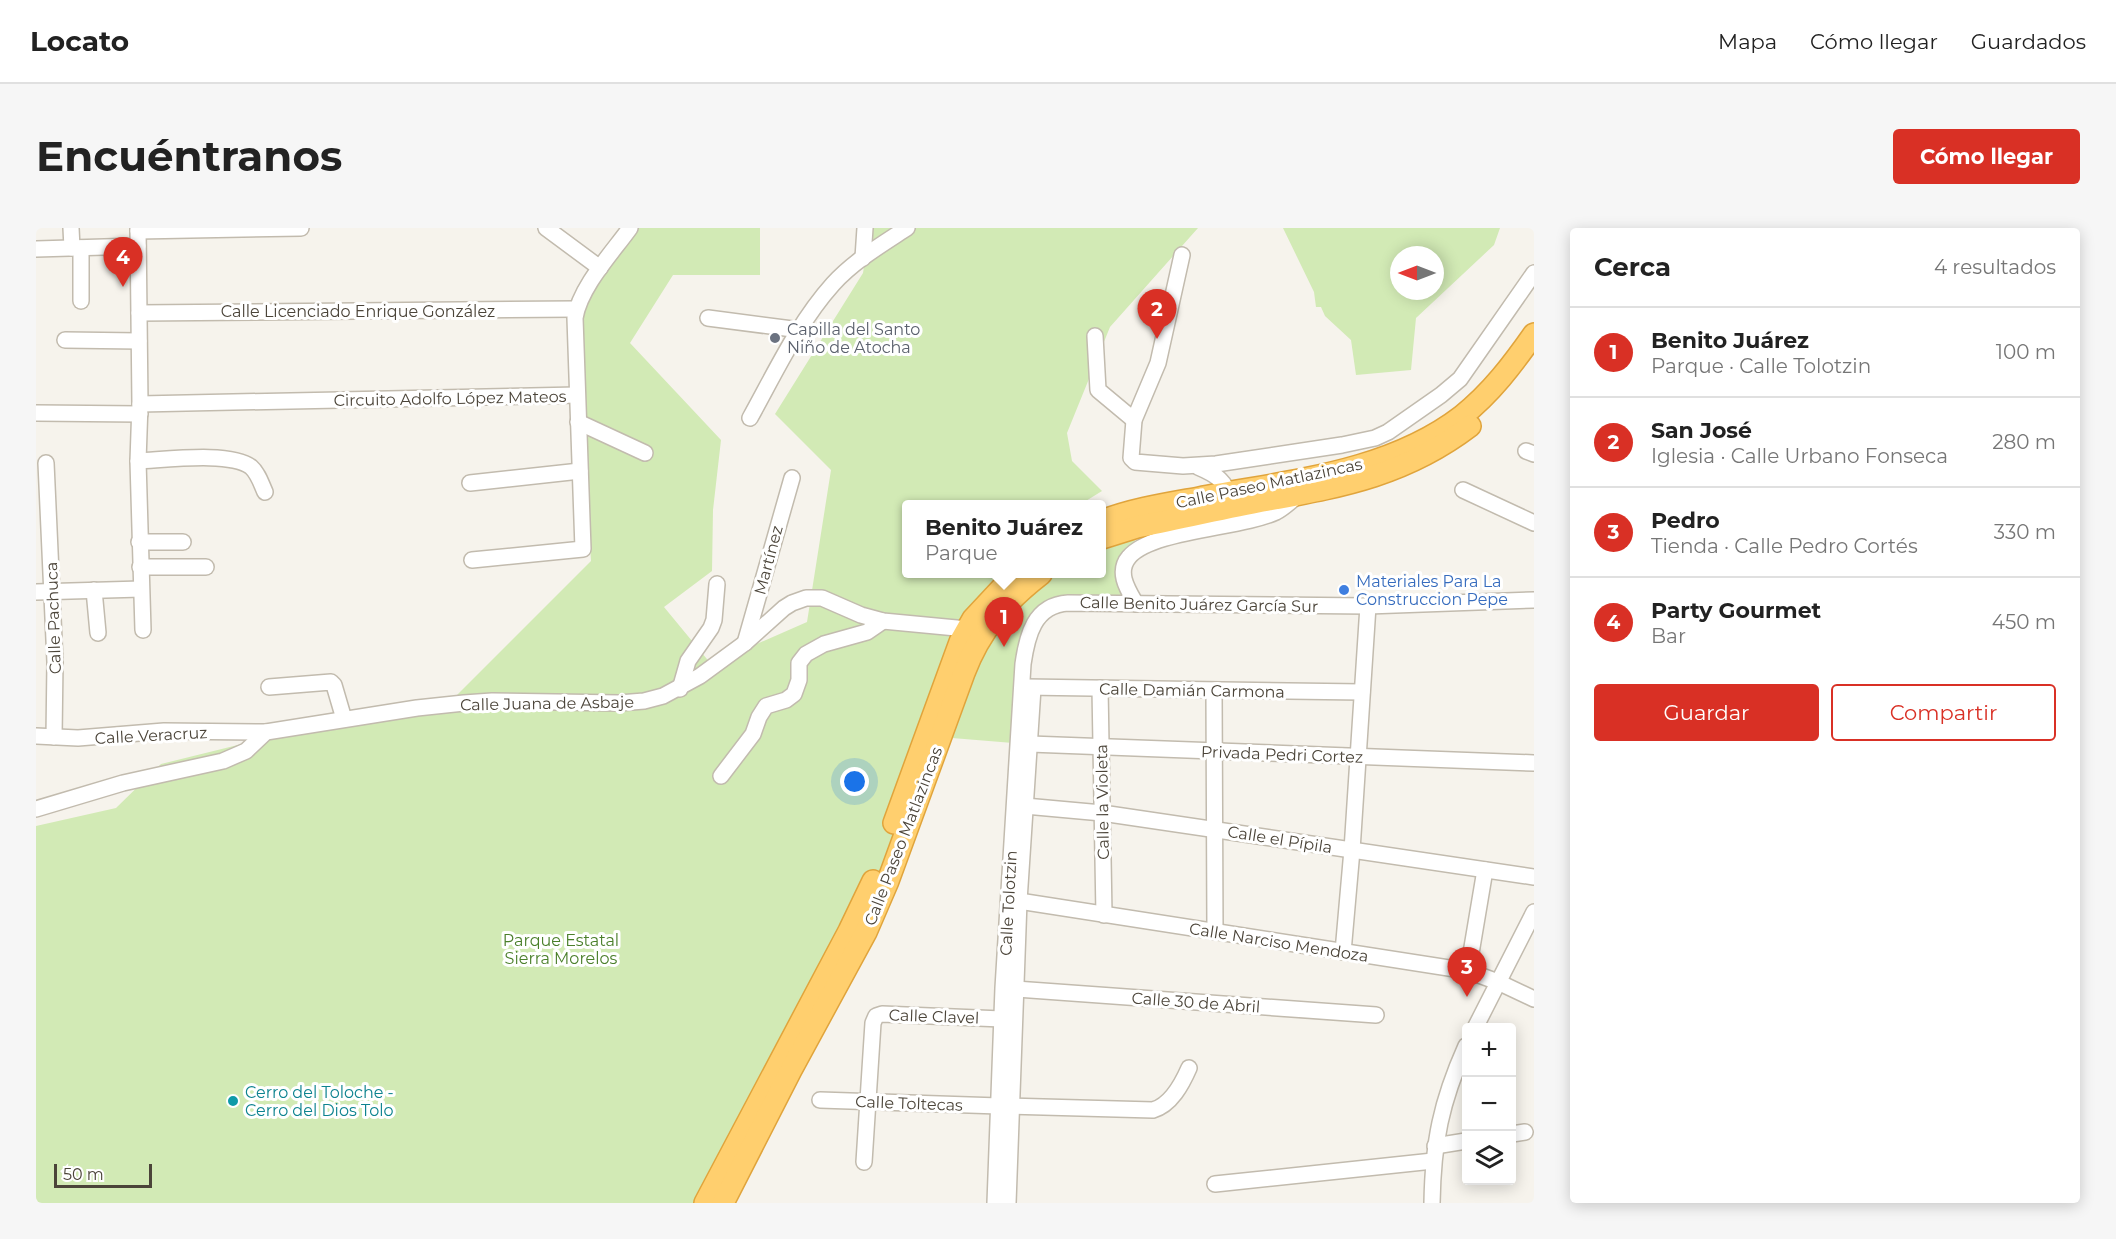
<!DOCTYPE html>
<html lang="es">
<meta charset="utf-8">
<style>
body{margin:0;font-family:Montserrat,sans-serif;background:#f6f6f6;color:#222}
.controls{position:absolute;right:18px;bottom:18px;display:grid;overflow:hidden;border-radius:6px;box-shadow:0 3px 15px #0003}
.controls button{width:54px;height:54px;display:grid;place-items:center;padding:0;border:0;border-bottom:2px solid #e0e0e0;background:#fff;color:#222;font:30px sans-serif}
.compass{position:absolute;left:1354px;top:18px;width:54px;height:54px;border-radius:50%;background:#fff;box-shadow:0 3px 15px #0003;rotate:270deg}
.scale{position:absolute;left:18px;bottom:15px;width:98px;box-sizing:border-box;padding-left:6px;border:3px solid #4b4439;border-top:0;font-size:16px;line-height:21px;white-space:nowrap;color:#4b4439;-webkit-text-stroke:4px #fff;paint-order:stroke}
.you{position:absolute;left:819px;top:554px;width:21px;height:21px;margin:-15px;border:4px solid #fff;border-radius:50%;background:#1a73e8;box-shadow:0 0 0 9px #1a73e833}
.badge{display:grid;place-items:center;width:39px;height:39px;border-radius:50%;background:#d93025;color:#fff;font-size:20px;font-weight:700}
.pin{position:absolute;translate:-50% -50px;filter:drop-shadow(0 2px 3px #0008)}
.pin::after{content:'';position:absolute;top:32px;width:21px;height:18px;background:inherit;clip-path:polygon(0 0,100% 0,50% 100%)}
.popup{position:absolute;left:866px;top:272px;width:204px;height:78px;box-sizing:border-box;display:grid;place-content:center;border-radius:6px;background:#fff;filter:drop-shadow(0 2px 4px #0005);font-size:20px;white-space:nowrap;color:#767676}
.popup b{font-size:22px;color:#222}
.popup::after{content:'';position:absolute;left:50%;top:100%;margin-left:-12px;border:12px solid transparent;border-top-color:#fff}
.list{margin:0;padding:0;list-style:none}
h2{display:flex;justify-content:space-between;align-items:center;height:78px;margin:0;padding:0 24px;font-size:26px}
h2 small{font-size:20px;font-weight:400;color:#767676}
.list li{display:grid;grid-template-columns:39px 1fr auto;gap:18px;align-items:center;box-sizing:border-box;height:90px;padding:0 24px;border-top:2px solid #e0e0e0}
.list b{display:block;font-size:22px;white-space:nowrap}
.list p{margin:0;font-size:20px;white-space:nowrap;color:#767676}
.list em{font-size:20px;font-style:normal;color:#767676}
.actions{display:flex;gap:12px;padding:18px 24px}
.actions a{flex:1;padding:14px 0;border:2px solid #d93025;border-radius:6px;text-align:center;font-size:21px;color:#d93025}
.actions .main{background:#d93025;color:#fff}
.icon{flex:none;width:33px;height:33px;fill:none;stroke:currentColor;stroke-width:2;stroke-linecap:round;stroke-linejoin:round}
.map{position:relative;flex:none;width:1498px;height:975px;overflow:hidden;border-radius:6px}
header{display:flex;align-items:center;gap:36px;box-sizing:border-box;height:84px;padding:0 30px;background:#fff;border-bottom:2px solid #e0e0e0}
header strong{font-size:28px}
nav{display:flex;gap:33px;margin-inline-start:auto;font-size:21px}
.intro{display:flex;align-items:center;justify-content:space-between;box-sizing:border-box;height:144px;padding:0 36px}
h1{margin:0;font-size:42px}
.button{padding:15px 27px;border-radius:6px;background:#d93025;color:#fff;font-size:21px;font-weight:700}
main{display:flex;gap:36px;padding:0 36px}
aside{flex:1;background:#fff;border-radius:6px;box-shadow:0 3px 15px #0003}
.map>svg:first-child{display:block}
.green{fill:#d2eab5;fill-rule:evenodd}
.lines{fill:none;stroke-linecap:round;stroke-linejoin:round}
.minor-casing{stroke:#c2bbae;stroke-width:18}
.highway-casing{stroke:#e0a43c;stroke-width:24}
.minor{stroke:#fff;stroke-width:15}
.highway{stroke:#ffcf6e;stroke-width:21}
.worship-dot{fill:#6b7280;stroke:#fff;stroke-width:2}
.shop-dot{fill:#3f7fe0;stroke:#fff;stroke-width:2}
.culture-dot{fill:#0f9aa8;stroke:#fff;stroke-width:2}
.labels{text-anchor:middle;stroke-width:6;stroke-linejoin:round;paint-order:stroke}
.street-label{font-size:16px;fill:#4b4439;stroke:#fff}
.worship-label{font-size:16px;fill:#5b616d;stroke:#fff;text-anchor:start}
.shop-label{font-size:16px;fill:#366cbe;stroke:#fff;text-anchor:start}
.park-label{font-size:16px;fill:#4a7f2a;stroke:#fff}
.culture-label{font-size:16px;fill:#0d838f;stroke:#fff;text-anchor:start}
</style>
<header>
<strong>Locato</strong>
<nav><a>Mapa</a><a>Cómo llegar</a><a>Guardados</a></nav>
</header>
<div class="intro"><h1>Encuéntranos</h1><a class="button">Cómo llegar</a></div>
<main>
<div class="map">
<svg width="1498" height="975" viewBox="0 0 1498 975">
<rect width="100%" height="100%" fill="#f6f3ec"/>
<g class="green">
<polygon points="600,0 724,0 724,47 637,47 594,115 685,212 677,282 676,343 628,379 675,436 771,394 795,242 739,186 827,45 834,0 1162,0 1074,99 1031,205 1036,233 1066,263 1045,276 870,276 870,346 977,346 846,655 680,975 0,975 0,598 80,580 125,536 307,491 417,471 555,333 540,89 565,47"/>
<path d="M1247,0H1464L1458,17L1380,90L1375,142L1320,147L1315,112L1289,88L1285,79H1280L1278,64ZM1363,27H1399V63H1363Z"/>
<polygon points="1102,308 1088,328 1089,367 1019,369 1006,376 977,515 916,510 936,451 956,408 976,384 1004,356 1019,346 1066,346 1066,319"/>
</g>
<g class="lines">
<g class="minor-casing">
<g id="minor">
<polyline points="35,0 36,20"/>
<polyline points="102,0 104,176 102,233 107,402"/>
<polyline points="510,0 564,40"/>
<polyline points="102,3 265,0"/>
<polyline points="45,20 45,73"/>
<polyline points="0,21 102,18"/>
<polyline points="1146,27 1122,135 1098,192 1095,230 1099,234 1147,238 1180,236 1306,217 1339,210 1352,204 1405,167 1424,151 1498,45"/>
<polyline points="827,30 829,0"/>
<polyline points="103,85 540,81"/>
<polyline points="672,90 764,102"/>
<polyline points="1059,108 1062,162 1098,192"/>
<polyline points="29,112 103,113"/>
<polyline points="104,176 541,167"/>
<polyline points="0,185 104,186"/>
<path d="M714,190C739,145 762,95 797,56C818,33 845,17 871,0"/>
<polyline points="542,194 609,225"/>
<polyline points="1490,223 1498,226"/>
<path d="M102,233C128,232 195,223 215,239C222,245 225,255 229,264"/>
<polyline points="10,235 19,434 18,509"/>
<path d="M1162,239C1181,247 1190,253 1195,273"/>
<polyline points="434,255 544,243"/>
<polyline points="1427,262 1498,295"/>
<polyline points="103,314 147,314"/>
<path d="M436,332L547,321L539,90C544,59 576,25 594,0"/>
<polyline points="104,339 170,339"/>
<polyline points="58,362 62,405"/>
<polyline points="0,364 105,361"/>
<path d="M1100,376C1092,362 1080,344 1093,329C1115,302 1206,300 1240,284C1248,280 1255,273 1262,267"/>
<polyline points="709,415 756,250"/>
<polyline points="233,459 295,454 298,457 308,491"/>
<polyline points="990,459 1326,464"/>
<polyline points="1064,460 1068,687"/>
<polyline points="644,461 652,433 675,400 678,392 681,356"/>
<polyline points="1178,462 1179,704"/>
<polyline points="0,508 42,510 128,503 230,504"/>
<polyline points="994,516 1498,535"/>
<polyline points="685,548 717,506 723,489 730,478 750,472 758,466 763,452 763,435 770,426 788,416 831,404 847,393"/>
<polyline points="989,578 1066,585 1498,649"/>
<polyline points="0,581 87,555 187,533 210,523 230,504 381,480 428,475 456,473 583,475 608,473 627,468 664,448 709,415 748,380 756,375 770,370 786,370 825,387 847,393 931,401"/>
<polyline points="983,673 1432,743 1462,754 1498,771"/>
<polyline points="1307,724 1316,622 1332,378"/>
<polyline points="1432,743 1449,642"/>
<polyline points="979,761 1340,787"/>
<polyline points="1439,800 1498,684"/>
<polyline points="784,872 963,878"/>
<path d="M974,878L1117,882C1135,877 1146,856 1153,840"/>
<polyline points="1476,906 1489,904"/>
<polyline points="1399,918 1430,913"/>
<polyline points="828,934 837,795 840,788 846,786 966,791"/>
<polyline points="1179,956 1397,933"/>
<path d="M959,975L967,760L987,436C991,408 998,377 1032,375L1332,378L1498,372"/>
<polyline points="972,975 983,673 997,460"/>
<path d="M1396,975C1397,914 1405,874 1430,818"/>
</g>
</g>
<g class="highway-casing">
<g id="highway">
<path d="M1066,293C1097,281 1130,276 1163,270C1251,253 1352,245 1426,188C1455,165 1477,136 1498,106"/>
<path d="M1066,310L1101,299C1141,291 1181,282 1222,274C1302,259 1367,249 1434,198"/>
<polyline points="858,595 924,414 937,391 979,346"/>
<polyline points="669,975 813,703 837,653"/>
<path d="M687,975L755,842L830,704L852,653L928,445C944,402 969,374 1005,346"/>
</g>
</g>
<use href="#minor" class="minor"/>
<use href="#highway" class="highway"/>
</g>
<circle class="worship-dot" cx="739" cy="110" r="6"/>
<circle class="shop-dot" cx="1308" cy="362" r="6"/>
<circle class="culture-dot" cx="197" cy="873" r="6"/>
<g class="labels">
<g class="street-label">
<text x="322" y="89">Calle Licenciado Enrique González</text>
<text transform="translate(414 170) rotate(-1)" y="6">Circuito Adolfo López Mateos</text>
<text transform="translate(1233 255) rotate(-12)" y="6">Calle Paseo Matlazincas</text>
<text transform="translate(732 332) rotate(-75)" y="6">Martínez</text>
<text transform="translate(1163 376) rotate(1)" y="6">Calle Benito Juárez García Sur</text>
<text transform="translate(17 390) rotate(-92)" y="6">Calle Pachuca</text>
<text transform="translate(1156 462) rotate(1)" y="6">Calle Damián Carmona</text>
<text transform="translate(511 475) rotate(-1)" y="6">Calle Juana de Asbaje</text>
<text transform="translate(115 507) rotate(-3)" y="6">Calle Veracruz</text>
<text transform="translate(1246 526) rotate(2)" y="6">Privada Pedri Cortez</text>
<text transform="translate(1066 574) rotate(-91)" y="6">Calle la Violeta</text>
<text transform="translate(867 608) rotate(-69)" y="6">Calle Paseo Matlazincas</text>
<text transform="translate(1244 611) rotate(9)" y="6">Calle el Pípila</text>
<text transform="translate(972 675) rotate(-87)" y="6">Calle Tolotzin</text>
<text transform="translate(1243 714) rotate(9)" y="6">Calle Narciso Mendoza</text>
<text transform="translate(1160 774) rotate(4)" y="6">Calle 30 de Abril</text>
<text transform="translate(898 788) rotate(2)" y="6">Calle Clavel</text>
<text transform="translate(873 875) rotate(2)" y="6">Calle Toltecas</text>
</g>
<g class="worship-label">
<text x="751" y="107">Capilla del Santo<tspan x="751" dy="18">Niño de Atocha</tspan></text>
</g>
<g class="shop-label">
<text x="1320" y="359">Materiales Para La<tspan x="1320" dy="18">Construccion Pepe</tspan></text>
</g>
<g class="park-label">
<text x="525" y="718">Parque Estatal<tspan x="525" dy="18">Sierra Morelos</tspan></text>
</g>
<g class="culture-label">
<text x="209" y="870">Cerro del Toloche -<tspan x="209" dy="18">Cerro del Dios Tolo</tspan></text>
</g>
</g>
</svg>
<div class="controls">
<button>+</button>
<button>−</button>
<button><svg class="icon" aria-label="layers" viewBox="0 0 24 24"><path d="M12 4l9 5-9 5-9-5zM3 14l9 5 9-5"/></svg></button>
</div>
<svg class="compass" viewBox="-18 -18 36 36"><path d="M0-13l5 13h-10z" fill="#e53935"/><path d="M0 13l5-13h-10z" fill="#767676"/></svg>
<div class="scale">50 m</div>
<div class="you"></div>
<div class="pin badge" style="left:968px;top:419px">1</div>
<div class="popup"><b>Benito Juárez</b>Parque</div>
<div class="pin badge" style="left:1121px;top:111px">2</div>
<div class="pin badge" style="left:1431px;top:769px">3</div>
<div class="pin badge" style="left:87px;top:59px">4</div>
</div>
<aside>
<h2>Cerca<small>4 resultados</small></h2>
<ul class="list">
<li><span class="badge">1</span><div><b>Benito Juárez</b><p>Parque · Calle Tolotzin</p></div><em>100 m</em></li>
<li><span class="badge">2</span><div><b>San José</b><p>Iglesia · Calle Urbano Fonseca</p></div><em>280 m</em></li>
<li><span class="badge">3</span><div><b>Pedro</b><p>Tienda · Calle Pedro Cortés</p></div><em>330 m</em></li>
<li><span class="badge">4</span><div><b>Party Gourmet</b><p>Bar</p></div><em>450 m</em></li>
</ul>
<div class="actions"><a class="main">Guardar</a><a>Compartir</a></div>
</aside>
</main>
